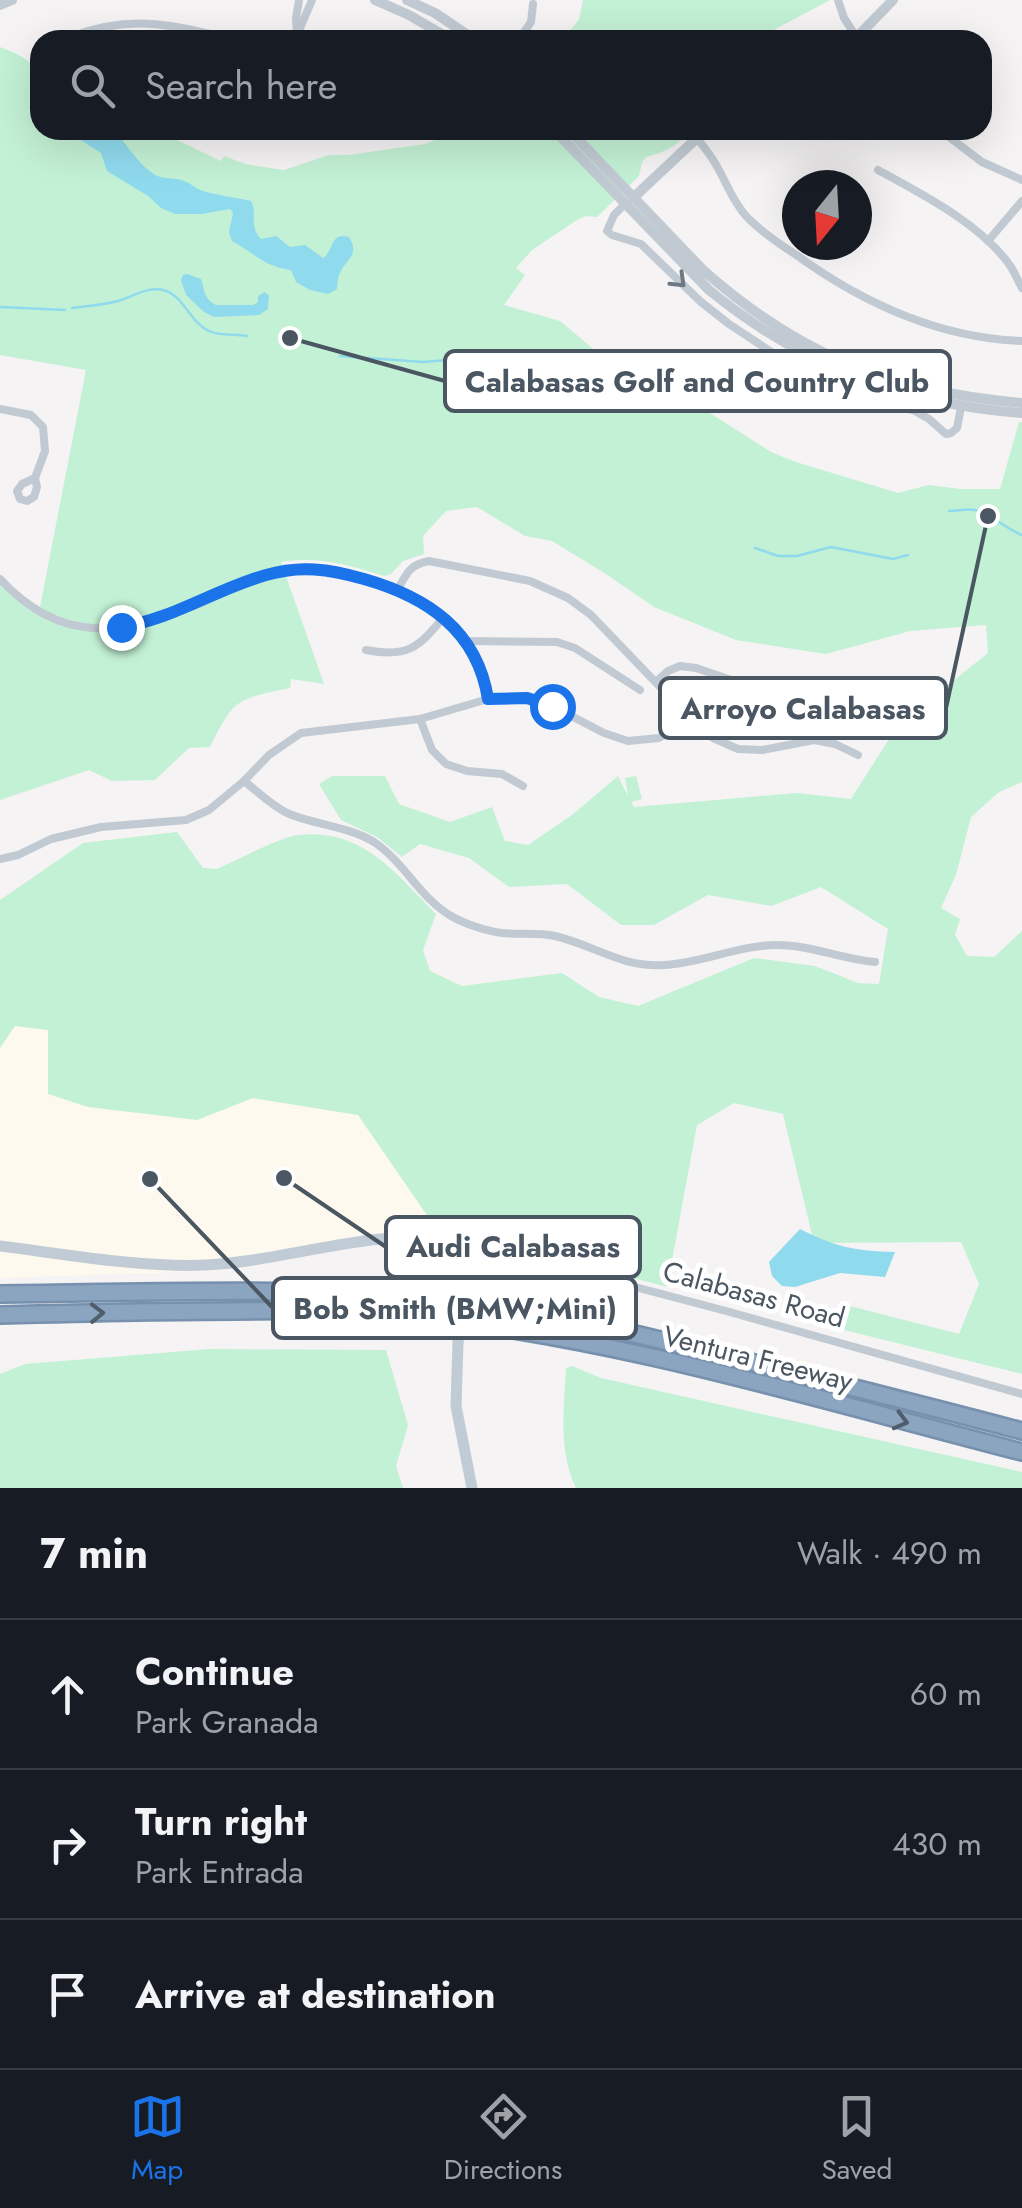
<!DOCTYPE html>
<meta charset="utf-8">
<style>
body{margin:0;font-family:Jost,sans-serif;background:#242831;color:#f1f3f6}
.compass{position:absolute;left:782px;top:170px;width:90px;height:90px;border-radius:50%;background:#171b24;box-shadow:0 10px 40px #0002;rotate:198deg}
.stop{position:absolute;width:30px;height:30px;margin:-22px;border:8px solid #1a73e8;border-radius:50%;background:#fff}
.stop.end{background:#1a73e8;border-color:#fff;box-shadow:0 2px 10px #0008}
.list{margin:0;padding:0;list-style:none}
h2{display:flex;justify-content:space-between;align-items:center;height:130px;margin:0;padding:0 40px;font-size:42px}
h2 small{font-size:32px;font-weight:400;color:#9ea1a6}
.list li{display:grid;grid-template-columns:65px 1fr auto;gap:30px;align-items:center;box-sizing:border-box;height:150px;padding:0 40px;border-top:2px solid #363941}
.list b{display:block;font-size:38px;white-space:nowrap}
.list p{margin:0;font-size:32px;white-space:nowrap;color:#9ea1a6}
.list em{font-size:32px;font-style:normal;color:#9ea1a6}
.icon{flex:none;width:55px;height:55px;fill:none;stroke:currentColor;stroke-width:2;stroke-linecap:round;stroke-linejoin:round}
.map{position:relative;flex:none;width:1022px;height:1488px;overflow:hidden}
.search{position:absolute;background:#171b24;box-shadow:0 10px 40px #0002;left:30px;right:30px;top:30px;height:110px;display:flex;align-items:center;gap:25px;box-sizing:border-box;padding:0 35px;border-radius:30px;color:#9ea1a6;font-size:38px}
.sheet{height:580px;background:#171b24}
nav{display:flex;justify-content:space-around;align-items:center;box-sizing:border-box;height:140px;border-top:2px solid #363941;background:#171b24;font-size:28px;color:#9ea1a6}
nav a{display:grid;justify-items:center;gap:5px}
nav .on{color:#1a73e8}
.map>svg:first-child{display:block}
.commercial{fill:#fdf9ef}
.green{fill:#c3f1d5}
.water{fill:#90daee}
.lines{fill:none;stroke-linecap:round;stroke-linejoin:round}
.stream{stroke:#90daee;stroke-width:2.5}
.motorway-casing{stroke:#7690ad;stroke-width:20}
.minor{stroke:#c1cad2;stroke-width:8}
.tertiary{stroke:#c1cad2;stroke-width:10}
.secondary{stroke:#c1cbd6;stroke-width:11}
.motorway{stroke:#8ba5c1;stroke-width:15}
.secondary-bridge{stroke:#c1cbd6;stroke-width:11}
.oneway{stroke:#6e7983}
.oneway2{stroke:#505e6b}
.route{stroke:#1a73e8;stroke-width:12}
.labels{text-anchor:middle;stroke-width:10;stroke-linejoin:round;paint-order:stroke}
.street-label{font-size:28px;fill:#4a5661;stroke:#fff}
.leader{fill:none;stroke:#4a5661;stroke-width:4}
.callout-dot{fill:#4a5661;stroke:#fff;stroke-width:4}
.callout{fill:#fff;stroke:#4a5661;stroke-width:4}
.callout-label{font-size:30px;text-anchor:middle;font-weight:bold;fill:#4a5661}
</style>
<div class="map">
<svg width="1022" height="1488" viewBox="0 0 1022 1488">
<rect width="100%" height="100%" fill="#f5f3f3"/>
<polygon class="commercial" points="15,1026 48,1030 197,1120 252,1098 358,1115 433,1224 214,1271 0,1278 0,1048"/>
<g class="green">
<polygon points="583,0 830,0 755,40 563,40 579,19"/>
<path d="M0,47C52,66 40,81 40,130H156L221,161L224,156L245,164L284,170L329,155H348L425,144L445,136L469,135L479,130H693C675,146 669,151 646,157L642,162L639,176L597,217L586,216L577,220L532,250L516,268L525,275L504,305L560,321L611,364L683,396L771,452L796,462L898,493L929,485L960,489H1000L1019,422H1022V782L999,792L971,817L956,875L941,908L960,919L955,935L967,956L994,957L1022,931V1374L816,1323L850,1306L959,1334L979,1284L961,1242L814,1243L783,1114L734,1103L697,1125L667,1287L433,1224L358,1115L253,1098L197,1120L88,1107L48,1094V1030L15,1026L0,1048V900L83,843L177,832L203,868L217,869C236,861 280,837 298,835C363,828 395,873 436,914L423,950L430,971L462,986L562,973L599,997L638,1006L754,958L815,966L858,983L879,984L888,929L821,887L771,906L708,895L654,925H621L567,884L509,887L469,858L420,844L402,857L377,837L341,820L319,784L332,776H385L399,804L450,822L492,807L505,841L528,845L572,815L618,776L628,796L625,778L636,776L642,799L631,802L634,807L797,793L851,799L898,725L988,653L986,625L910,631L826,654L736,640L654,607L606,574L552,541L525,536L477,507L446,511L423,536L424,554L403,561L391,574L384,576C347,565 320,556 281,562L324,684L291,679L290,688C237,699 234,698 210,747L189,748L155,780L112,781L89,770L0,800V579L10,590L40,607L86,370L0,355Z"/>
<polygon points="210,1349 386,1350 408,1425 396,1466 403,1488 0,1488 0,1374 25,1364"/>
<path d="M572,1366L601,1378L1022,1472V1488H576C558,1451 564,1407 566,1368Z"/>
</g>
<g class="water">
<path d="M76,130H112C127,142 135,161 151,172C161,180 169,177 181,180C190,182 194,188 203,191C219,196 235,197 251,201C258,213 248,225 261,239L276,236L290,247L305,245L323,258C334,251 330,231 349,237C360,256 347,257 340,273C338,276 337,285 337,289L328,294L310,290L296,282L291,270C263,266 256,254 232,241L229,232L233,213L230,209L202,214H175L161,208L148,196L107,171L101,153L76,137Z"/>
<path d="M187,274L201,279C205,290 203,298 216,305H253L258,302V296L265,292L269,296L268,309L259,315L214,317L204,312L186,295L181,280L183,275Z"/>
<path d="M800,1229C835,1247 855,1251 895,1252L885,1277L840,1273L795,1287L782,1286L772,1276L769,1262Z"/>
</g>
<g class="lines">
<g class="stream">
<polyline points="0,307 65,310"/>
<path d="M72,308C87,306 103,305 118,301C132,297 148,286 163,290C184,295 190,323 209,331C219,336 235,334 247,336"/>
<path d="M543,353C571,352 601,376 626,389"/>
<polyline points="340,356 423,362 497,356"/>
<path d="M949,511C957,511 967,508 975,510C992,514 1006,529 1022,535"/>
<polyline points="755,548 778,556 797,556 831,547 893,559 908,555"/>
</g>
<g class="motorway-casing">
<g id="motorway">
<path d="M0,1294C158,1293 319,1284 477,1304C559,1314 640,1335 721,1355C822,1379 922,1405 1022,1431"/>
<path d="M0,1315C78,1313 156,1311 235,1311C292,1310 351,1310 409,1316C618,1337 819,1400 1022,1452"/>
</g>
</g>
<g class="minor">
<polyline points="838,0 844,18 857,38"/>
<polyline points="297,34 296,18 299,0"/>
<path d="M73,36C135,13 175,26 237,40"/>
<polyline points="520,38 531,22 533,4"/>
<polyline points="295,40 312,0"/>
<polyline points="940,130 982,162 1022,180"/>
<path d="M697,138C703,146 710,154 715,163C726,181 732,201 746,216C760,231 778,243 795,254C861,302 939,338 1022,341"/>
<path d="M878,170C922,194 983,225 1011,267C1015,273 1018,281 1022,288"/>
<polyline points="626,203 614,215 607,231 612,235 641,244 701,302 729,324 782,359 808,373 866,398 915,411 929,419 946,434 951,433 957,428 961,407"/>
<polyline points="988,241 1022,201"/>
<polyline points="0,409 31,415 43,427 45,451 35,478 37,487 34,497 27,501 20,499 17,491 22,484 35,478"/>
<path d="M0,579C60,644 120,636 196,605C229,591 260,573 296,568C317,566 337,571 357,577C422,596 477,627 488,699"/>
<path d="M397,591C407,573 409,565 429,561L530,581L568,598L591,615L690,718L713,738L738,749L762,750L814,740L835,744L858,755"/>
<polyline points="465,641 557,642 575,648 640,690"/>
<path d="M366,650C407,658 418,648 443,618"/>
<polyline points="656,682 668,671 680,666 696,668 749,686 775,682 812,683 883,691"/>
<polyline points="420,719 432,750 446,764 467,771 502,774 523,786"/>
<path d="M244,781C258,792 271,805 287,813C314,825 348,826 374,842C404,862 420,898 451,916C465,924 486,931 502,933C520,935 537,932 555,936C594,945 622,968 664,965C702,963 739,945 777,945C811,945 841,959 875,962"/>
<polyline points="0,859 18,855 51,839 101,827 186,820 209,810 244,781 269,755 301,733 420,719 488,699 527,698 552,706 604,733 628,741 659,738 690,718"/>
<polyline points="467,1253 480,1250 514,1255 726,1311 1022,1394"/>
</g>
<g class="tertiary">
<polyline points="375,0 409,15 452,40"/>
<polyline points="407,0 435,13 475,40"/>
<polyline points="0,5 12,0"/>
<polyline points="854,40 893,0"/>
<path d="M554,130L709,290C802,366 902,404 1022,413"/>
<path d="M569,130L703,270C801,357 893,392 1022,403"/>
<polyline points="633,198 697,138 709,130"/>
</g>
<g class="secondary">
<path d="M0,1246C64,1254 142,1268 206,1265C264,1262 322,1245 380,1239C409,1236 445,1232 467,1253L465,1280"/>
<polyline points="458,1343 456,1406 472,1488"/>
</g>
<use href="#motorway" class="motorway"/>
<polyline class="secondary-bridge" points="458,1343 465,1280"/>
</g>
<defs><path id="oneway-chevron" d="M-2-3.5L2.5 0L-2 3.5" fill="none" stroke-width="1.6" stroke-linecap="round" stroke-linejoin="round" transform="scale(2.5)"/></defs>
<use class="oneway" href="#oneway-chevron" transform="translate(679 281) rotate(44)"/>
<g class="oneway2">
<use href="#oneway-chevron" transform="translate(97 1313) rotate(-1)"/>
<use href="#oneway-chevron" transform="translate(901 1421) rotate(15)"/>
</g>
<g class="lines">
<path class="route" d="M121,627C173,619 216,589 266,575C300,565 329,569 364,579C427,597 477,630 488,699L527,698L552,706"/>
</g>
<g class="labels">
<g class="street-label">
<text transform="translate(754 1294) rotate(15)" y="10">Calabasas Road</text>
<text transform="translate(758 1358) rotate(14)" y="10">Ventura Freeway</text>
</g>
</g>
<path class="leader" d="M290 338L445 381M988 516L946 708M284 1178L386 1247M150 1179L273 1308"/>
<g class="callout-dot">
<circle cx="290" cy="338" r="10"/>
<circle cx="988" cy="516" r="10"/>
<circle cx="284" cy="1178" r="10"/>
<circle cx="150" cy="1179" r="10"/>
</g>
<g class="callout">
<rect x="445" y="351" width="505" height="60" rx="10"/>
<rect x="660" y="678" width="286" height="60" rx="10"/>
<rect x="386" y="1217" width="254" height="60" rx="10"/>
<rect x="273" y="1278" width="363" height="60" rx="10"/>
</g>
<g class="callout-label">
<text x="697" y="392">Calabasas Golf and Country Club</text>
<text x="803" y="719">Arroyo Calabasas</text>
<text x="513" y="1257">Audi Calabasas</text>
<text x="455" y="1319">Bob Smith (BMW;Mini)</text>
</g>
</svg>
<svg class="compass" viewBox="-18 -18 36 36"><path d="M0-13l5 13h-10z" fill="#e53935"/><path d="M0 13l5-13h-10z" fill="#9ea1a6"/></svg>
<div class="stop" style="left:552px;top:706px"></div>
<div class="stop end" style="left:121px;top:627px"></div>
<div class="search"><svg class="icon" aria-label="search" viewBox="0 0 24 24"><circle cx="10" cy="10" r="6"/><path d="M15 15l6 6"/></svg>Search here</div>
</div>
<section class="sheet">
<h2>7 min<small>Walk · 490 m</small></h2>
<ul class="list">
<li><svg class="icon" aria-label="ahead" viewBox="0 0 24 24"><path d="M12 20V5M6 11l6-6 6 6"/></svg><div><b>Continue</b><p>Park Granada</p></div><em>60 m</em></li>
<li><svg class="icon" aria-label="right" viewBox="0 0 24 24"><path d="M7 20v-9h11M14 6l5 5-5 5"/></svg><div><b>Turn right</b><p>Park Entrada</p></div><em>430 m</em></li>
<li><svg class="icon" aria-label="arrive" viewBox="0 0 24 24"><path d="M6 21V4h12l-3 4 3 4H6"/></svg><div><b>Arrive at destination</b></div></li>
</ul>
</section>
<nav>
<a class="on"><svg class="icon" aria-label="map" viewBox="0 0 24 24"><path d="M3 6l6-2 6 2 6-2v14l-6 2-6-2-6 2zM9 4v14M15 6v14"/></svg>Map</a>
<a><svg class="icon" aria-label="directions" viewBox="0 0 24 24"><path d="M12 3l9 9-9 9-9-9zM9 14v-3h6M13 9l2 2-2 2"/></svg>Directions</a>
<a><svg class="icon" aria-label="saved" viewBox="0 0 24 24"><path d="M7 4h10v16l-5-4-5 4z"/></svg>Saved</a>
</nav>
